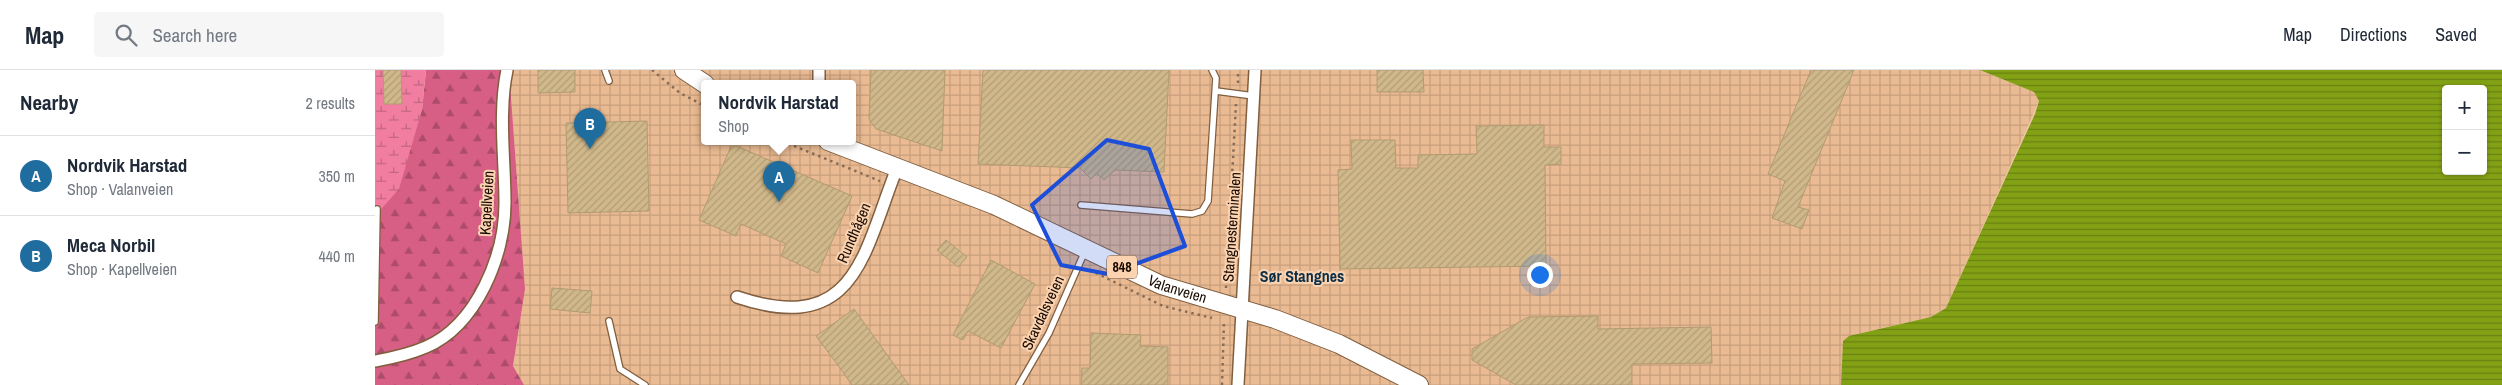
<!DOCTYPE html>
<meta charset="utf-8">
<style>
body{margin:0;font-family:"Archivo Narrow",sans-serif;background:#f6f6f7;color:#1f2937}
.controls{position:absolute;right:15px;top:15px;display:grid;overflow:hidden;border-radius:5px;box-shadow:0 1px 4px #0004}
.controls button{width:45px;height:45px;display:grid;place-items:center;padding:0;border:0;border-bottom:1px solid #e0e1e3;background:#fff;color:#1f2937;font:25px sans-serif}
.you{position:absolute;left:1164px;top:204px;width:18px;height:18px;margin:-12px;border:4px solid #fff;border-radius:50%;background:#1a73e8;box-shadow:0 0 0 8px #1a73e833}
.badge{display:grid;place-items:center;width:32px;height:32px;border-radius:50%;background:#1f6c9f;color:#fff;font-size:16px;font-weight:700}
.pin{position:absolute;translate:-50% -41px;filter:drop-shadow(0 1px 2px #0008)}
.pin::after{content:'';position:absolute;top:26px;width:18px;height:15px;background:inherit;clip-path:polygon(0 0,100% 0,50% 100%)}
.popup{position:absolute;left:326px;top:10px;width:155px;height:65px;box-sizing:border-box;display:grid;place-content:center;border-radius:5px;background:#fff;filter:drop-shadow(0 1px 4px #0005);font-size:16px;white-space:nowrap;color:#747a83}
.popup b{font-size:19px;color:#1f2937}
.popup::after{content:'';position:absolute;left:50%;top:100%;margin-left:-10px;border:10px solid transparent;border-top-color:#fff}
.list{margin:0;padding:0;list-style:none}
h2{display:flex;justify-content:space-between;align-items:center;height:65px;margin:0;padding:0 20px;font-size:21px}
h2 small{font-size:16px;font-weight:400;color:#747a83}
.list li{display:grid;grid-template-columns:32px 1fr auto;gap:15px;align-items:center;box-sizing:border-box;height:80px;padding:0 20px;border-top:1px solid #e0e1e3}
.list b{display:block;font-size:19px;white-space:nowrap}
.list p{margin:0;font-size:16px;white-space:nowrap;color:#747a83}
.list em{font-size:16px;font-style:normal;color:#747a83}
.icon{flex:none;width:28px;height:28px;fill:none;stroke:currentColor;stroke-width:2;stroke-linecap:round;stroke-linejoin:round}
.map{position:relative;flex:none;width:2127px;height:315px;overflow:hidden}
header{display:flex;align-items:center;gap:30px;box-sizing:border-box;height:70px;padding:0 25px;background:#fff;border-bottom:1px solid #e0e1e3}
header strong{font-size:24px}
nav{display:flex;gap:28px;margin-inline-start:auto;font-size:18px}
.search{width:350px;height:45px;background:#f6f6f7;display:flex;align-items:center;gap:12px;box-sizing:border-box;padding:0 18px;border-radius:5px;color:#747a83;font-size:19px}
main{display:flex}
aside{flex:1;background:#fff}
.map>svg:first-child{display:block}
.industrial{fill:url(#industrial-grid);fill-rule:evenodd}
.forest{fill:url(#forest-firs)}
.wetland{fill:url(#wetland-marsh)}
.water{fill:url(#water-rules);fill-rule:evenodd}
.building{fill:url(#building-hatch);stroke:#b29b6f}
.lines{fill:none;stroke-linecap:round;stroke-linejoin:round}
.lane-casing{stroke:#815e3e;stroke-width:8}
.street-casing{stroke:#815e3e;stroke-width:14}
.primary-casing{stroke:#815e3e;stroke-width:20}
.path{stroke:#886c55;stroke-width:2.5;stroke-dasharray:2.5 4;stroke-linecap:butt}
.lane{stroke:#fff;stroke-width:5.5}
.street{stroke:#fff;stroke-width:11}
.primary{stroke:#fff;stroke-width:18}
.marked{fill:#1d4ed8;fill-opacity:0.2;stroke:#1d4ed8;stroke-width:4;stroke-linejoin:round}
.labels{text-anchor:middle;stroke-width:4;stroke-linejoin:round;paint-order:stroke}
.shield{fill:#fcd3b0;stroke:#5c4736;stroke-width:1}
.shield-label{font-size:14px;font-weight:bold;fill:#180b01}
.street-label{font-size:15px;fill:#180b01;stroke:#fcd3b0}
.neighbourhood-label{font-size:16px;font-weight:bold;fill:#0b2f48;stroke:#fcd3b0}
</style>
<header>
<strong>Map</strong>
<div class="search"><svg class="icon" aria-label="search" viewBox="0 0 24 24"><circle cx="10" cy="10" r="6"/><path d="M15 15l6 6"/></svg>Search here</div>
<nav><a>Map</a><a>Directions</a><a>Saved</a></nav>
</header>
<main>
<aside>
<h2>Nearby<small>2 results</small></h2>
<ul class="list">
<li><span class="badge">A</span><div><b>Nordvik Harstad</b><p>Shop · Valanveien</p></div><em>350 m</em></li>
<li><span class="badge">B</span><div><b>Meca Norbil</b><p>Shop · Kapellveien</p></div><em>440 m</em></li>
</ul>
</aside>
<div class="map">
<svg width="2127" height="315" viewBox="0 0 2127 315">
<defs>
<pattern id="industrial-grid" width="8" height="8" patternUnits="userSpaceOnUse" patternTransform="scale(1.25)"><rect width="8" height="8" fill="#eabb93"/><path d="M0 4h8M4 0v8" fill="none" stroke="#c89f7d"/></pattern>
<pattern id="forest-firs" width="22" height="20" patternUnits="userSpaceOnUse" patternTransform="scale(1.25)"><rect width="22" height="20" fill="#d75e85"/><path d="M5 1l3.5 6h-7zM16 11l3.5 6h-7z" fill="#ad4c6a"/></pattern>
<pattern id="wetland-marsh" width="20" height="14" patternUnits="userSpaceOnUse" patternTransform="scale(1.25)"><rect width="20" height="14" fill="#f17ea0"/><path d="M1 5h8M5 5V1M11 12h8M15 12V8" fill="none" stroke="#c26580"/></pattern>
<pattern id="water-rules" width="6" height="5" patternUnits="userSpaceOnUse" patternTransform="scale(1.25)"><rect width="6" height="5" fill="#83a115"/><path d="M0 2.5h6" fill="none" stroke="#6a8111"/></pattern>
<pattern id="building-hatch" width="6" height="6" patternUnits="userSpaceOnUse" patternTransform="scale(1.25)"><rect width="6" height="6" fill="#d0b88b"/><path d="M-1 1l2-2M0 6l6-6M5 7l2-2" fill="none" stroke="#b29d76"/></pattern>
</defs>
<rect width="100%" height="100%" fill="#eec6a3"/>
<path class="industrial" d="M134,0H1605L1659,22L1664,31L1571,238L1556,247L1490,262L1468,271L1466,315H149L138,297L150,219ZM330,13H478V71H330Z"/>
<polygon class="forest" points="51,0 134,0 150,219 138,296 149,315 0,315 0,146 47,40"/>
<polygon class="wetland" points="0,0 51,0 47,40 24,119 0,146"/>
<path class="water" d="M1605,0H2127V315H1466L1468,271L1474,266L1556,247L1571,238L1660,44L1664,31L1659,22ZM2071,19H2108V101H2071Z"/>
<g class="building">
<polygon points="8,0 26,0 27,34 9,34"/>
<polygon points="163,0 200,0 200,22 163,23"/>
<polygon points="496,0 570,0 567,81 501,59 494,49"/>
<polygon points="608,0 794,0 789,102 740,100 729,110 722,103 716,109 705,98 603,94"/>
<polygon points="1002,0 1048,0 1049,22 1002,22"/>
<polygon points="1436,0 1479,0 1423,137 1434,140 1427,159 1397,148 1410,111 1393,104"/>
<polygon points="272,51 274,141 193,143 191,53"/>
<polygon points="1169,55 1169,77 1186,77 1186,94 1170,95 1171,196 965,199 963,100 977,99 976,70 1020,70 1021,98 1043,98 1043,85 1102,84 1101,56"/>
<polygon points="357,74 477,126 443,203 406,186 411,174 366,154 361,166 324,150"/>
<polygon points="571,170 592,187 583,197 562,180"/>
<polygon points="616,190 660,214 626,278 593,261 588,270 578,265"/>
<polygon points="177,218 217,221 215,243 175,239"/>
<polygon points="479,239 534,315 477,315 465,298 441,266"/>
<polygon points="1223,246 1223,259 1336,257 1337,293 1257,294 1257,315 1141,315 1097,290 1097,279 1153,247"/>
<polygon points="716,263 766,265 765,276 793,277 793,315 706,315 707,298 715,298"/>
</g>
<g class="lines">
<g class="lane-casing">
<g id="lane">
<polyline points="230,0 234,11"/>
<polyline points="841,21 879,26"/>
<polyline points="706,135 817,144 827,141 833,131 841,8 837,0"/>
<polyline points="234,251 245,299 270,315"/>
<polyline points="0,252 2,139"/>
<polyline points="644,315 674,263 710,181"/>
</g>
</g>
<g class="street-casing">
<g id="street">
<polyline points="444,0 444,13"/>
<path d="M362,227C481,267 488,184 522,98"/>
<path d="M0,291C17,288 35,284 51,277C102,255 130,185 130,133C130,90 123,43 132,0"/>
<polyline points="863,315 880,0"/>
</g>
</g>
<g class="primary-casing">
<g id="primary">
<polyline points="309,0 330,14"/>
<path id="s1" d="M453,71L619,135L786,215L900,249L964,274L1044,315"/>
</g>
</g>
<g class="path">
<polyline points="277,0 305,23 330,36"/>
<polyline points="863,13 863,0"/>
<polyline points="407,71 505,111"/>
<polyline points="715,200 788,236 837,248"/>
<polyline points="851,218 861,34"/>
<polyline points="847,315 849,251"/>
</g>
<use href="#lane" class="lane"/>
<use href="#street" class="street"/>
<use href="#primary" class="primary"/>
</g>
<path class="marked" d="M732,70L774,79L810,176L733,204L686,195L657,135Z"/>
<g class="labels">
<rect class="shield" x="732" y="185.5" width="30" height="23" rx="4"/>
<g class="shield-label">
<text x="747" y="202">848</text>
</g>
<g class="street-label">
<text transform="translate(112 133) rotate(-87)" y="5">Kapellveien</text>
<text transform="translate(857 157) rotate(-86)" y="5">Stangnesterminalen</text>
<text transform="translate(479 163) rotate(-67)" y="5">Rundhågen</text>
<text dy="5" stroke="none"><textPath href="#s1" startOffset="380">Valanveien</textPath></text>
<text transform="translate(668 243) rotate(-65)" y="5">Skavdalsveien</text>
</g>
<g class="neighbourhood-label">
<text x="927" y="212">Sør Stangnes</text>
</g>
</g>
</svg>
<div class="controls">
<button>+</button>
<button>−</button>
</div>
<div class="you"></div>
<div class="pin badge" style="left:404px;top:132px">A</div>
<div class="popup"><b>Nordvik Harstad</b>Shop</div>
<div class="pin badge" style="left:215px;top:79px">B</div>
</div>
</main>
